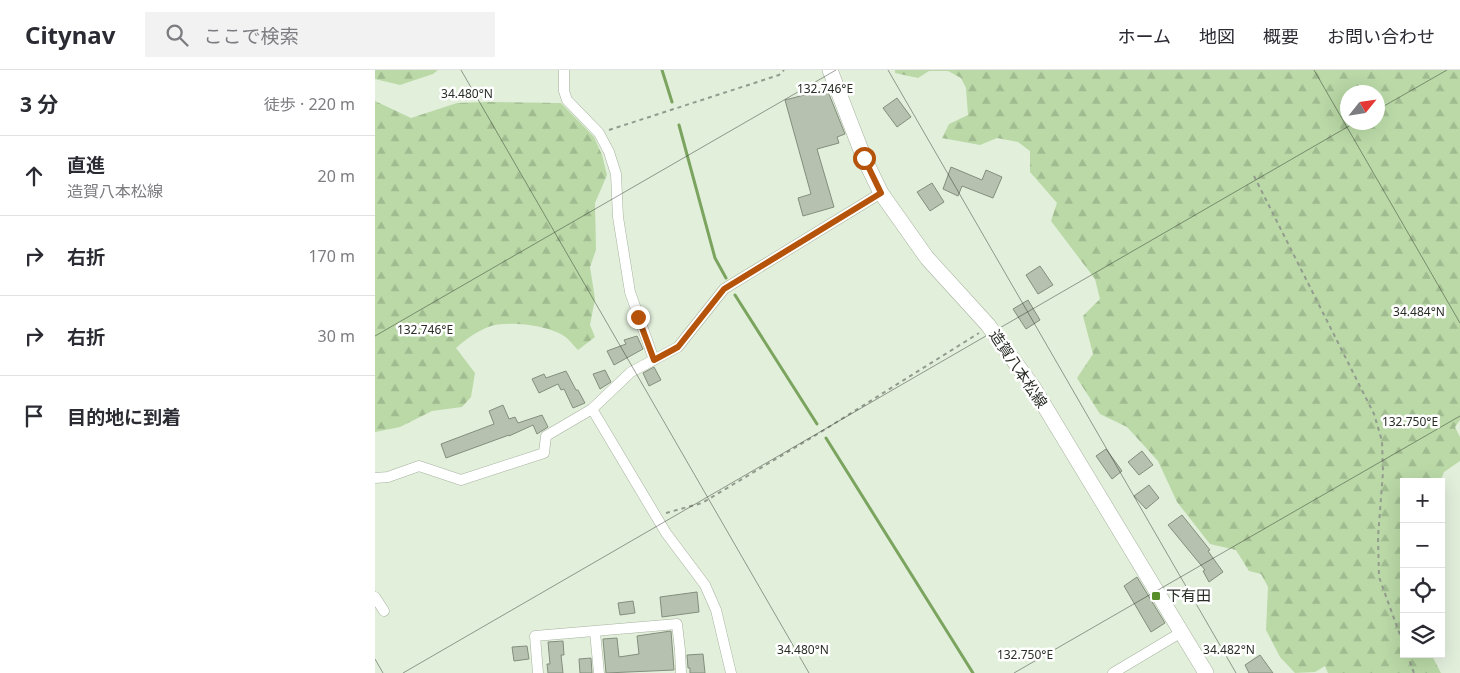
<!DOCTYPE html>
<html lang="ja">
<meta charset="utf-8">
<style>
body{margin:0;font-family:"Noto Sans","Noto Sans JP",sans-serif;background:#f2f2f3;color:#2b2b33}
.controls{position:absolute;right:15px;bottom:15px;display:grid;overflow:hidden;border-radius:0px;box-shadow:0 5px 20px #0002}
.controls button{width:45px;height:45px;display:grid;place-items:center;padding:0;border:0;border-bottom:1px solid #e1e1e2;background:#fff;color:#2b2b33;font:25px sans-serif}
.compass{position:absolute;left:965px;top:15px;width:45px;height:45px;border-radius:50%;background:#fff;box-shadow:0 5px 20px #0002;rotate:60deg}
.stop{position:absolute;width:15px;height:15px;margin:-11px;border:4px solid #b45309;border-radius:50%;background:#fff}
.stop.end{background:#b45309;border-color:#fff;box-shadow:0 1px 5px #0008}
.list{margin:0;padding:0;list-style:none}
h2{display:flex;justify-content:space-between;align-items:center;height:65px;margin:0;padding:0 20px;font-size:21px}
h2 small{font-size:16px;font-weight:400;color:#7c7c81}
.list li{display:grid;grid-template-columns:32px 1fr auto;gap:15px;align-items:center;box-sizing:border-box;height:80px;padding:0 20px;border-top:1px solid #e1e1e2}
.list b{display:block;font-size:19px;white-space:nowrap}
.list p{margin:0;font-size:16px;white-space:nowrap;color:#7c7c81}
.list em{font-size:16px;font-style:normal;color:#7c7c81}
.icon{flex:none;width:28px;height:28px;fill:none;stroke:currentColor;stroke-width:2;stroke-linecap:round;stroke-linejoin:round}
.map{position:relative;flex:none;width:1085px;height:603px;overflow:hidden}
header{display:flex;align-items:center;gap:30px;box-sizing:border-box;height:70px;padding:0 25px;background:#fff;border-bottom:1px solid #e1e1e2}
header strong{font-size:24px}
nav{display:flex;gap:28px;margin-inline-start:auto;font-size:18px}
.search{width:350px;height:45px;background:#f2f2f3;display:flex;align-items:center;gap:12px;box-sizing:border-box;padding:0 18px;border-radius:0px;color:#7c7c81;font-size:19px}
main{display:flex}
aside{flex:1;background:#fff}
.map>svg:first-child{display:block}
.forest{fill:url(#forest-firs);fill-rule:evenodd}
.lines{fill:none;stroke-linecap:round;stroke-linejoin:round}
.stream{stroke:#7ba45f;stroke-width:3}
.building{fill:#b6c2af;stroke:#838f7c}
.street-casing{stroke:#a6b29f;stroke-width:11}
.secondary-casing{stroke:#a6b29f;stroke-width:16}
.path{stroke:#929b8d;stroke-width:2;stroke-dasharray:4 4;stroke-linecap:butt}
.street{stroke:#fff;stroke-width:10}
.secondary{stroke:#fff;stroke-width:15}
.route{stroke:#b45309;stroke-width:6}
.ticks{fill:none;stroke:#292d26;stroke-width:1;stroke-opacity:0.45}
.poi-dot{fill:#598f2a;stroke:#fff;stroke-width:2}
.labels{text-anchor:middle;stroke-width:5;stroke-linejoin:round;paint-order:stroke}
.street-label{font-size:15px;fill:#292d26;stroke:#fff}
.poi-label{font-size:15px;fill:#292d26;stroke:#fff;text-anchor:start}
.ticks-label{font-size:12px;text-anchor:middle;fill:#292d26;stroke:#fff;stroke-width:5;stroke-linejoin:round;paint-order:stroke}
</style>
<header>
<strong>Citynav</strong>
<div class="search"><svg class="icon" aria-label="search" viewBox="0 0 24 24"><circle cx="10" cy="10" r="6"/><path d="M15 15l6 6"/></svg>ここで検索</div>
<nav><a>ホーム</a><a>地図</a><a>概要</a><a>お問い合わせ</a></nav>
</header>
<main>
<aside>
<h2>3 分<small>徒歩 · 220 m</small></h2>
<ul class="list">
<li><svg class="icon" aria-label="ahead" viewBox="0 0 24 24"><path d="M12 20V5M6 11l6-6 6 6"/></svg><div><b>直進</b><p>造賀八本松線</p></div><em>20 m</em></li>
<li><svg class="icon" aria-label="right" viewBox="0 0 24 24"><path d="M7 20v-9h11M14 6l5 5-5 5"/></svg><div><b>右折</b></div><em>170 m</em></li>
<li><svg class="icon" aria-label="right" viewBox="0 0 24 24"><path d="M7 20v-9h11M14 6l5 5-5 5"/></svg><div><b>右折</b></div><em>30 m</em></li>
<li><svg class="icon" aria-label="arrive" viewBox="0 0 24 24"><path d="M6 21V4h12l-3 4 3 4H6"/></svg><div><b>目的地に到着</b></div></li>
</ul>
</aside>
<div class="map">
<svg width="1085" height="603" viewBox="0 0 1085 603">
<defs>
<pattern id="forest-firs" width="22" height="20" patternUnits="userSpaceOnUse" patternTransform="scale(1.25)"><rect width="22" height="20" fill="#bad9a7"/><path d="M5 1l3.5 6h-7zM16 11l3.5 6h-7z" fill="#a0bb90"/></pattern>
</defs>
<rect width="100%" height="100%" fill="#e2efdb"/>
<g class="forest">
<polygon points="0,0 63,0 58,4 25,15 0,9"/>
<path d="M520,0H1085V350L1080,357L1085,367V391L1069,402L1065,412H1029V584H1056L1066,603H953L950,596L940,602L920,603L905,587L891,560L893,517L886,504L874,501L861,480L835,474L802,432L783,391L752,357L725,344L702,308L718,284L708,246L725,229L720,209L676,151L682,133L655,102V81L643,72L622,68L605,75L567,68L574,54L593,45L591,18L586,8L573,1H554L543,8L520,3ZM1002,22V52H972V22Z"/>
<path d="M0,31L36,48L82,33L113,32L186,33L219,67L227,85L232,105L220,133L221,180L215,197L220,229L215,255L220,267L203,280C198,275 194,269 189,266C173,255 131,250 113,257C101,262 91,269 81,278L100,303L96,327L87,337L57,341L25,357L0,362Z"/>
</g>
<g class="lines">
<g class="stream">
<polyline points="287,0 297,32"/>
<polyline points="304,55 340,188 351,208"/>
<polyline points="360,225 442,354"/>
<polyline points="451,368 598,603"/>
</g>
</g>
<g class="building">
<polygon points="452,19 470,64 462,67 464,73 442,79 459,137 428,146 423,128 436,124 410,30"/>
<polygon points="522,28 536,47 522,57 508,38"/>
<polygon points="576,97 607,110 611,100 627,107 618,128 587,116 583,126 568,119"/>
<polygon points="557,113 569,132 555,141 542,122"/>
<polygon points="665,196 678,215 663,224 651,205"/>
<polygon points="653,230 665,250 651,259 638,239"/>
<polygon points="262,266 268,279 239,295 232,281 251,274 249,270"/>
<polygon points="279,297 286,310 274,316 268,303"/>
<polygon points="230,300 236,312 225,319 218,304"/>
<polygon points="191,301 201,320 203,320 210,333 198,338 189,319 186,320 183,314 164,323 157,309 169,304 171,308"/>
<polygon points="128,335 134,349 140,347 143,353 167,345 173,357 162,364 158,355 134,366 134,365 71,388 66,374 119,354 114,341"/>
<polygon points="731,379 747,401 737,409 721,386"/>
<polygon points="767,381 778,395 764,405 753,392"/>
<polygon points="774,415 784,428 771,439 759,426"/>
<polygon points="807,445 835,480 833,481 848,502 834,512 828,501 830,500 793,455"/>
<polygon points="762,507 790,553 776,562 749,516"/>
<polygon points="322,522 324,542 287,547 285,527"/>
<polygon points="258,531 260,543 245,545 243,533"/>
<polygon points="296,561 299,600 231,603 228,569 242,568 244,587 264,584 262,566"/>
<polygon points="188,571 189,585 186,585 188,603 173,603 172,594 175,594 173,572"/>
<polygon points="152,576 154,589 139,591 137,577"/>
<polygon points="328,584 330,603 315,603 315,598 313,598 312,585"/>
<polygon points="885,585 898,603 874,603 870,595"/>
<polygon points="216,588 217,603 205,603 204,589"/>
</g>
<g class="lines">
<g class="street-casing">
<g id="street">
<polyline points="189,0 189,21 192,30 224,63 234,82 241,104 243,147 255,222 279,290"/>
<polyline points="217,339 291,463 330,515 341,540 356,603"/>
<polyline points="0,408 13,407 44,396 86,410 169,383 171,366 217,339 256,302 303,277 349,219 506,123"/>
<polyline points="0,527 9,541"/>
<polyline points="220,562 224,603"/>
<polyline points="163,603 160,566 302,554 305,580 306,603"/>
<polyline points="738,603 805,563"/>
</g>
</g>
<g class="secondary-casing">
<polyline id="secondary" points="455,0 489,88 506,123 552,188 613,255 658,317 831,603"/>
</g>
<g class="path">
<polyline points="234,60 404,5 409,0"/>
<polyline points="879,106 999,344 1007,371 1008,402 1003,467 1004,507 1029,576"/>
<polyline points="291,443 327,433 441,365 604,263"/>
<polyline points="1032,584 1039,603"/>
</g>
<use href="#street" class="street"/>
<use href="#secondary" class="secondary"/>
</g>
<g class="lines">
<polyline class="route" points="263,247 279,290 303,277 349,219 506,123 489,88"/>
</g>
<path class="ticks" d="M86,0L434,603M513,0L861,603M939,0L1085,253M1002,40L1072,0M0,266L461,0M0,589L8,603M28,603L981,52M639,603L1085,346"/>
<rect class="poi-dot" x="776" y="521" width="10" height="10" rx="2.5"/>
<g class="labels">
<g class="street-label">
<text transform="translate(643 299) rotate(56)" y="5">造賀八本松線</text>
</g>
<g class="poi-label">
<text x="791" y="531">下有田</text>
</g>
</g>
<g class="ticks-label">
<text x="450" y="23">132.746°E</text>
<text x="92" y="28">34.480°N</text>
<text x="1044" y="246">34.484°N</text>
<text x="50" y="264">132.746°E</text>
<text x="1035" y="356">132.750°E</text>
<text x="428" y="584">34.480°N</text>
<text x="854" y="584">34.482°N</text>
<text x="650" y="589">132.750°E</text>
</g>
</svg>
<div class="controls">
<button>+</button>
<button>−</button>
<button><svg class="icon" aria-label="locate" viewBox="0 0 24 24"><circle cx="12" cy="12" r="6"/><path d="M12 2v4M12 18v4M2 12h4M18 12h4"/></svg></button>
<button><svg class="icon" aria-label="layers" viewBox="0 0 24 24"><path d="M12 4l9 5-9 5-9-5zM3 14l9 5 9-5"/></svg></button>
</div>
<svg class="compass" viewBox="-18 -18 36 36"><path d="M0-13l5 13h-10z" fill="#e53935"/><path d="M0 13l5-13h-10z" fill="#7c7c81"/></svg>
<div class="stop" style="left:489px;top:88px"></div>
<div class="stop end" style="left:263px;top:247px"></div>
</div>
</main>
